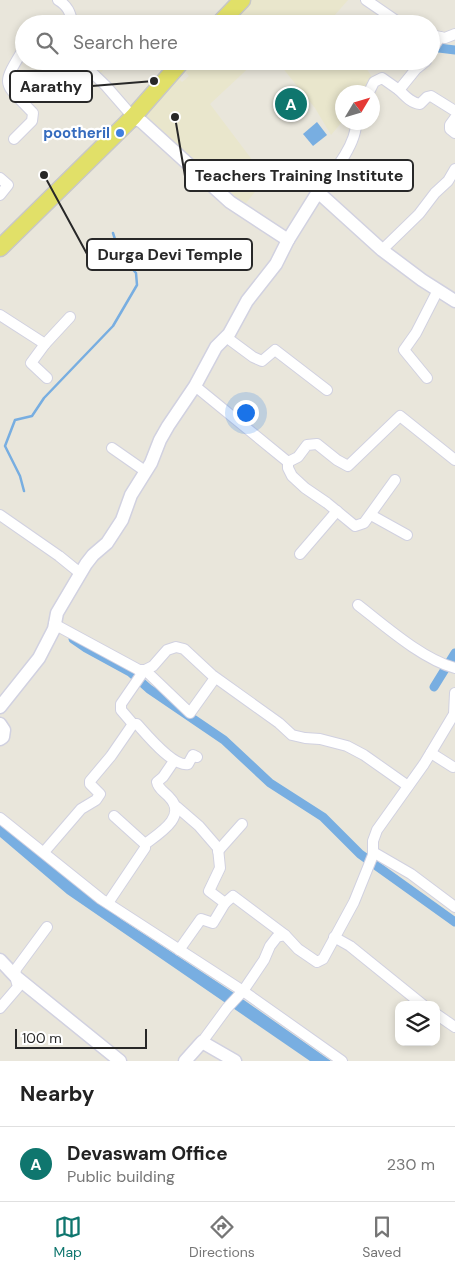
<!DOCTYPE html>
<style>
body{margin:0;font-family:"DM Sans",sans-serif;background:#f2f2f2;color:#222}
.controls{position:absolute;right:15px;bottom:15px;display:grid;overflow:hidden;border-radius:10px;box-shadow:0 2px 8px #0003}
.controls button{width:45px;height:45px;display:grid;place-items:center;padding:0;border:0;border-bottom:1px solid #e0e0e0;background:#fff;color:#222;font:25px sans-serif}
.compass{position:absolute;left:335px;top:85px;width:45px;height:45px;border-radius:50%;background:#fff;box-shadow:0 2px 8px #0003;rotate:52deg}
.scale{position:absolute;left:15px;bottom:12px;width:132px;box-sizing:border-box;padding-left:5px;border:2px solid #282828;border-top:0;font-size:14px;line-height:18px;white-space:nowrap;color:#282828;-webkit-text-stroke:4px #fff;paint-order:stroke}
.you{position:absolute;left:245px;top:412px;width:18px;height:18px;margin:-12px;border:4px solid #fff;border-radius:50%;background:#1a73e8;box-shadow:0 0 0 8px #1a73e833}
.badge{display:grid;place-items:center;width:32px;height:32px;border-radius:50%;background:#0f766e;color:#fff;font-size:16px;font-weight:700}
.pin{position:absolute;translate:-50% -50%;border:2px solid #fff;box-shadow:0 1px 5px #0006}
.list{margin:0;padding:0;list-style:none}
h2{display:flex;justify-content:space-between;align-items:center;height:65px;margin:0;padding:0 20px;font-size:21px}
h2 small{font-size:16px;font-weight:400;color:#767676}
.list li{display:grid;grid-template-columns:32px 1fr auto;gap:15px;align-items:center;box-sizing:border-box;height:75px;padding:0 20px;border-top:1px solid #e0e0e0}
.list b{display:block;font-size:19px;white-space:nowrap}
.list p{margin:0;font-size:16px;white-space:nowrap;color:#767676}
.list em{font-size:16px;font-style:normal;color:#767676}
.icon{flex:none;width:28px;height:28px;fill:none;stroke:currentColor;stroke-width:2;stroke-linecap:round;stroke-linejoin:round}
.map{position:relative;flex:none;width:455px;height:1061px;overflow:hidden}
.search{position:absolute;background:#fff;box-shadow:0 2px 8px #0003;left:15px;right:15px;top:15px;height:55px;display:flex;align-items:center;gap:12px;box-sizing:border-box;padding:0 18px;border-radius:28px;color:#767676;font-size:19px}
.sheet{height:140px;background:#fff}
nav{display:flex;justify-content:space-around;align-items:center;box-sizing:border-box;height:70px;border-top:1px solid #e0e0e0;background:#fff;font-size:14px;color:#767676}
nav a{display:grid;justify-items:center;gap:2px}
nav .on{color:#0f766e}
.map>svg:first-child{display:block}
.education{fill:#e9e6cc}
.water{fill:#78aee1}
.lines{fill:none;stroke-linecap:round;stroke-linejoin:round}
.stream{stroke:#78aee1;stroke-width:2.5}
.canal{stroke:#78aee1;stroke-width:9}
.minor-casing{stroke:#d1d1e0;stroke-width:12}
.tertiary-casing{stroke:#d1d1e0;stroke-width:15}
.primary-casing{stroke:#c7c7c7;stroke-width:19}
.minor{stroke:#fff;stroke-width:10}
.tertiary{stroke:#fff;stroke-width:12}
.primary{stroke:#e1e068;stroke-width:16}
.shop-dot{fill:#3f7fe0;stroke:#fff;stroke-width:2}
.labels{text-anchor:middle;stroke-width:4.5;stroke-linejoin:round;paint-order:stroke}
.shop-label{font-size:15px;font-weight:bold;fill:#366cbe;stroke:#fff;text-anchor:end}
.leader{fill:none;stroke:#282828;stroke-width:2}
.callout-dot{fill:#282828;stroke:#fff;stroke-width:2}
.callout{fill:#fff;stroke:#282828;stroke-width:2}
.callout-label{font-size:16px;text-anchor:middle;font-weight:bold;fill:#282828}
</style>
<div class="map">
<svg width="455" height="1061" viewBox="0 0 455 1061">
<rect width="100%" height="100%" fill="#e9e6db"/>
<g class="education">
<polygon points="249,0 348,0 327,24 227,24"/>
<polygon points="85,61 111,61 99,75"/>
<polygon points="190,61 256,61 210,104 265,177 262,181 262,183 243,207 139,117 175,75 182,82 189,76 183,69"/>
<polygon points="277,61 362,61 373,79 363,92 342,92 342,122 331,135 315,108"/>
</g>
<g class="water">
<polygon points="317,122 327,135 313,146 303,134"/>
<polygon points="0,823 121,919 234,993 331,1061 310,1061 67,894 0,837"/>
</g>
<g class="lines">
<polyline class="stream" points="24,491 20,476 5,446 15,420 32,416 44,398 113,326 137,285 136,273 120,255 113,233"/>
<g class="canal">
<polyline points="431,47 455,50"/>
<polyline points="73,639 86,648 130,672 149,689 224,740 270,783 323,817 360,854 455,922"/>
<polyline points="434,687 455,653"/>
</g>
<g class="minor-casing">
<g id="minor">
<path d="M58,0C68,6 70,12 73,24"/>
<polyline points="366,0 401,24"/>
<polyline points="431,35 445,38 455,34"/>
<polyline points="431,51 440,37"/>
<polyline points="80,61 106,86 133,117"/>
<path d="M399,90C405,96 411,103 420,104L427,97L431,96L455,111"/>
<polyline points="369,92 374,82 382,78 399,90 416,69 426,61"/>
<polyline points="455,118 450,125 450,129 455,133"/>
<path d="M14,139L32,121L33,113C3,81 0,88 24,48"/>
<path d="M318,192C331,175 357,145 356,122"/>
<polyline points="0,195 8,185 0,178"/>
<polyline points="382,250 419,214 435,193 448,181 455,169"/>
<polyline points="0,315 45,344 70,317"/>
<polyline points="226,337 253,357 262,361 275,350 327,390"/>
<polyline points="45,344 31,363 47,378"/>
<polyline points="427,378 404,350 416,333 438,290"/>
<polyline points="195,386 288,462"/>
<polyline points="112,448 145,471"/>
<polyline points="288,462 298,457 307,445 317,444 337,460 348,466 400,416 455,460"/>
<polyline points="288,462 288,468 292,476 305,488 327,503 355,526 364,523 395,480"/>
<polyline points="0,515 59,556 80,573"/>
<polyline points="371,515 407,535"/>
<polyline points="300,554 337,511"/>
<path d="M358,605C385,626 422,659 455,668"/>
<polyline points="54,624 139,670 145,670 153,666 167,650 176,647 184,649 212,675 279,723 292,735 305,738 320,739 347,746 364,755 408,786"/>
<path d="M139,670L141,675L121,704V710L133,724H137C147,735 173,767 188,764L193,755L197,757"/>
<polyline points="145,670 190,713 215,678"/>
<polyline points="431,753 453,767"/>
<polyline points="177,807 199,826 218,848 220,868 209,891 225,903 213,923 201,919 179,950"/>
<polyline points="114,816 145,844"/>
<polyline points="0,818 101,899 243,991 342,1061"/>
<polyline points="218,851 242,824"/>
<polyline points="44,852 81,809 96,800 100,794 90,784 90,781 111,756 133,724"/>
<polyline points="373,852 411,874 455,907"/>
<path d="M108,903L145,848V844C160,833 188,816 169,797C165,792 158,789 157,782L163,777L174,761"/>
<polyline points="225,903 233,896 285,935"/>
<polyline points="334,937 350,946 423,1005"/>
<polyline points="0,1008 18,987 15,976 16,969 47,927"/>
<polyline points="436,1014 455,1027"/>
<polyline points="202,1042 227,1008 243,991 264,960 270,946 277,937 285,935 298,949 317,962 323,959 354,902 373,855 373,841 377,830 424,764 454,714 455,693"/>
</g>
</g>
<g class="tertiary-casing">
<g id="tertiary">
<polyline points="133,117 142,122 230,202 288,240 318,192 382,250 422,280 455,301"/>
<polyline points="0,707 39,658 54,629 57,613 86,564 93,555 107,543 122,520 131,495 151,463 160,440 168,426 195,386 216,347 229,334 247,301 276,264 288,240"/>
<polyline points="0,724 4,730 3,737 0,739"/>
<polyline points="0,960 15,976 120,1061"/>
<polyline points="185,1061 202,1042 235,1061"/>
</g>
</g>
<g class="primary-casing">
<g id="primary">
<polyline points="219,24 242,0"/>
<polyline points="0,248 133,117 182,61"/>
</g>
</g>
<use href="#minor" class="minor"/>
<use href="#tertiary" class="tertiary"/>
<use href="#primary" class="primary"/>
</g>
<circle class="shop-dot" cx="120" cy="133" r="5"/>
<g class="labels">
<g class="shop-label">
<text x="110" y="138">pootheril</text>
</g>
</g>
<path class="leader" d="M154 81L92 86M175 117L185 176M44 175L87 254"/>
<g class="callout-dot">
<circle cx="154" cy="81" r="5"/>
<circle cx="175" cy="117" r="5"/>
<circle cx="44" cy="175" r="5"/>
</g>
<g class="callout">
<rect x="10" y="71" width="82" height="31" rx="5"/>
<rect x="185" y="160" width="228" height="31" rx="5"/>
<rect x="87" y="239" width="165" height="31" rx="5"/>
</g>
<g class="callout-label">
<text x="51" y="92">Aarathy</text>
<text x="299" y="181">Teachers Training Institute</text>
<text x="170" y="260">Durga Devi Temple</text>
</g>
</svg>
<div class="controls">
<button><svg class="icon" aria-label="layers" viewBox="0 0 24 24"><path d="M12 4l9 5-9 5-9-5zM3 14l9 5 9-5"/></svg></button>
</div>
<svg class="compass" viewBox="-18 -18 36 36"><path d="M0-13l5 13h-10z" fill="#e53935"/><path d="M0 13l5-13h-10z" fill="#767676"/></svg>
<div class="scale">100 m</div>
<div class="you"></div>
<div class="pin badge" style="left:291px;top:104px">A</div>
<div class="search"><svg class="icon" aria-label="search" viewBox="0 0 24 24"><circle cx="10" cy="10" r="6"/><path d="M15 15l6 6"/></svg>Search here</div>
</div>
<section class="sheet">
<h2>Nearby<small></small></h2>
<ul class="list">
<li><span class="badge">A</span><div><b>Devaswam Office</b><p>Public building</p></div><em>230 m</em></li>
</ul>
</section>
<nav>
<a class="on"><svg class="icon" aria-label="map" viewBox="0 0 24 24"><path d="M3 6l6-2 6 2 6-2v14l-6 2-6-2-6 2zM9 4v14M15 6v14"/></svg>Map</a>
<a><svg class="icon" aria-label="directions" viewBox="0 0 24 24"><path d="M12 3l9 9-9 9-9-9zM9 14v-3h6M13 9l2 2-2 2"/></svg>Directions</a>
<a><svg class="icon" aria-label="saved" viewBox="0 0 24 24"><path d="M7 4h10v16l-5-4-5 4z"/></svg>Saved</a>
</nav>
